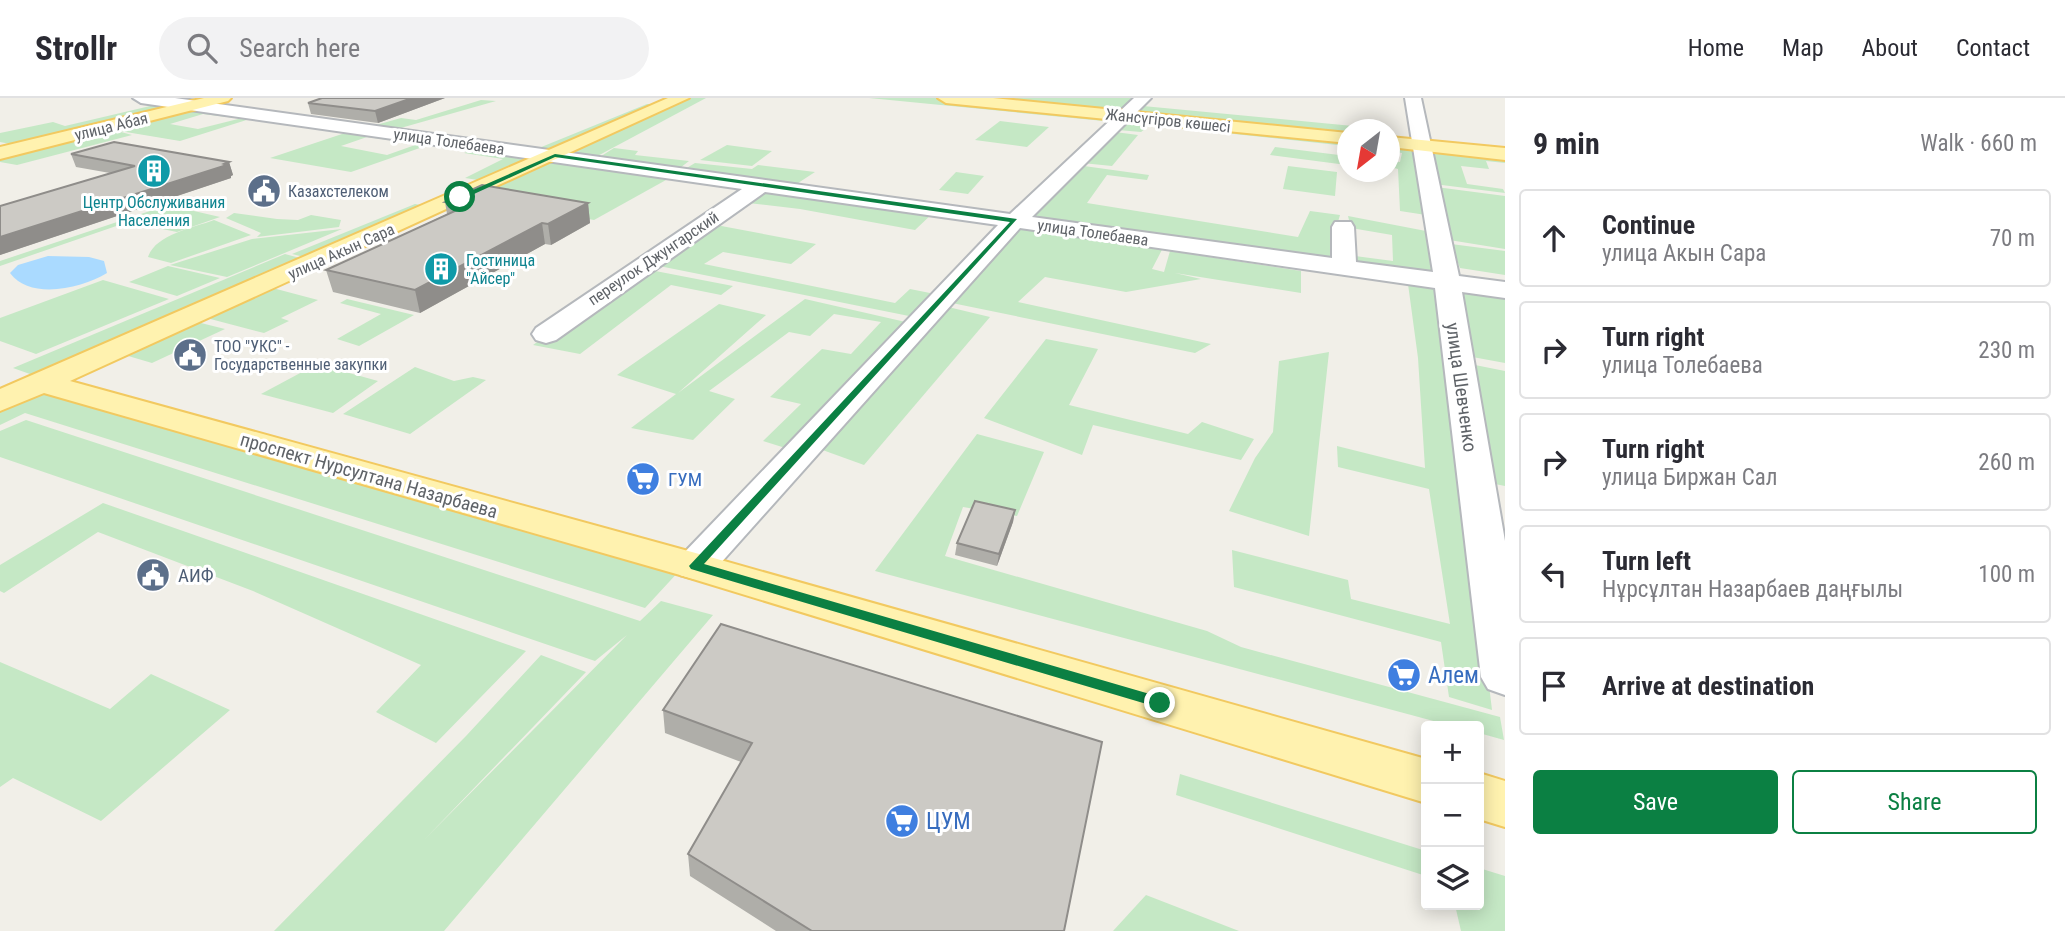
<!DOCTYPE html>
<meta charset="utf-8">
<style>
body{margin:0;font-family:"Roboto Condensed",sans-serif;background:#f2f2f3;color:#2b2b33}
.controls{position:absolute;right:21px;bottom:21px;display:grid;overflow:hidden;border-radius:7px;box-shadow:0 4px 18px #0003}
.controls button{width:63px;height:63px;display:grid;place-items:center;padding:0;border:0;border-bottom:2px solid #e1e1e2;background:#fff;color:#2b2b33;font:35px sans-serif}
.compass{position:absolute;left:1337px;top:21px;width:63px;height:63px;border-radius:50%;background:#fff;box-shadow:0 4px 18px #0003;rotate:211deg}
.stop{position:absolute;width:21px;height:21px;margin:-16px;border:5px solid #0b8043;border-radius:50%;background:#fff}
.stop.end{background:#0b8043;border-color:#fff;box-shadow:0 2px 7px #0008}
.list{margin:0;padding:0;list-style:none}
h2{display:flex;justify-content:space-between;align-items:center;height:91px;margin:0;padding:0 28px;font-size:30px}
h2 small{font-size:23px;font-weight:400;color:#7c7c81}
.list li{display:grid;grid-template-columns:46px 1fr auto;gap:21px;align-items:center;box-sizing:border-box;height:98px;margin:0 14px 14px;padding:0 14px;border:2px solid #e1e1e2;border-radius:7px}
.list b{display:block;font-size:26px;white-space:nowrap}
.list p{margin:0;font-size:23px;white-space:nowrap;color:#7c7c81}
.list em{font-size:23px;font-style:normal;color:#7c7c81}
.actions{display:flex;gap:14px;padding:21px 28px}
.actions a{flex:1;padding:16px 0;border:2px solid #0b8043;border-radius:7px;text-align:center;font-size:24px;color:#0b8043}
.actions .main{background:#0b8043;color:#fff}
.icon{flex:none;width:38px;height:38px;fill:none;stroke:currentColor;stroke-width:2;stroke-linecap:round;stroke-linejoin:round}
.map{position:relative;flex:none;width:1505px;height:833px;overflow:hidden}
header{display:flex;align-items:center;gap:42px;box-sizing:border-box;height:98px;padding:0 35px;background:#fff;border-bottom:2px solid #e1e1e2}
header strong{font-size:33px}
nav{display:flex;gap:38px;margin-inline-start:auto;font-size:24px}
.search{width:490px;height:63px;background:#f2f2f3;display:flex;align-items:center;gap:18px;box-sizing:border-box;padding:0 24px;border-radius:38px;color:#7c7c81;font-size:26px}
main{display:flex}
aside{flex:1;background:#fff}
.map>svg:first-child{display:block}
.green{fill:#c5e8c5;fill-rule:evenodd}
.water{fill:#aadaff}
.lines{fill:none;stroke-linecap:round;stroke-linejoin:round}
.minor-casing{stroke:#b5b8bc;stroke-width:4}
.major-casing{stroke:#f2c960;stroke-width:4}
.minor{fill:#fff;fill-rule:evenodd}
.major{fill:#fff2af;fill-rule:evenodd}
.wall{fill:#afaea9}
.shaded-wall{fill:#8f8d8a}
.building{fill:#cccac5;stroke:#8f8d8a;stroke-width:2}
.route{fill:#0b8043}
.labels{text-anchor:middle;stroke-width:6;stroke-linejoin:round;paint-order:stroke}
.far-street-label{font-size:16px;fill:#5f6368;stroke:#fff}
.far-service-label{font-size:16px;fill:#4e5e75;stroke:#fff;text-anchor:start}
.far-culture-label{font-size:16px;fill:#0d838f;stroke:#fff}
.street-label{font-size:19px;fill:#5f6368;stroke:#fff}
.shop-label{font-size:19px;fill:#366cbe;stroke:#fff;text-anchor:start}
.service-label{font-size:19px;fill:#4e5e75;stroke:#fff;text-anchor:start}
.near-shop-label{font-size:23px;fill:#366cbe;stroke:#fff;text-anchor:start}
</style>
<header>
<strong>Strollr</strong>
<div class="search"><svg class="icon" aria-label="search" viewBox="0 0 24 24"><circle cx="10" cy="10" r="6"/><path d="M15 15l6 6"/></svg>Search here</div>
<nav><a>Home</a><a>Map</a><a>About</a><a>Contact</a></nav>
</header>
<main>
<div class="map">
<svg width="1505" height="833" viewBox="0 0 1505 833">
<rect width="100%" height="100%" fill="#f1efe8"/>
<g class="green">
<polygon points="685,0 706,0 590,62 561,57"/>
<polygon points="869,0 935,0 1120,18 1114,24"/>
<polygon points="985,0 1140,0 1130,14"/>
<polygon points="481,2 496,3 390,33 369,29 401,20 416,22"/>
<polygon points="163,5 182,9 21,48 0,44 0,35 53,24 65,28"/>
<polygon points="647,6 663,6 554,55 534,52"/>
<polygon points="1143,8 1384,31 1348,32 1347,35 1138,14"/>
<polygon points="191,9 248,17 235,20 203,16 170,26 198,31 250,18 256,19 180,43 114,32 132,37 17,67 0,64 0,56"/>
<polygon points="1135,20 1347,42 1347,48 1150,27 1141,34 1118,32"/>
<polygon points="1000,23 1049,29 1027,49 975,42"/>
<path d="M354,32L429,42L421,46L437,44L351,74L270,60ZM367,39L418,46L387,57L341,48Z"/>
<polygon points="1115,34 1138,37 1112,68 1082,65"/>
<polygon points="1390,46 1414,48 1426,117 1400,113 1398,71 1390,69 1390,63 1400,64 1402,55 1390,53"/>
<polygon points="727,47 772,53 752,68 700,62"/>
<polygon points="480,49 548,58 491,84 465,80 503,61 464,55"/>
<polygon points="1275,49 1347,58 1347,63 1339,66 1270,57"/>
<polygon points="1429,49 1505,57 1505,65 1486,63 1489,71 1461,68 1467,86 1503,91 1505,95 1434,86"/>
<polygon points="614,50 638,53 635,57 689,63 676,73 595,62"/>
<polygon points="555,59 675,77 594,122 472,99"/>
<polygon points="695,65 752,71 758,67 815,74 792,89 680,74"/>
<polygon points="1084,68 1149,77 1147,82 1107,77 1087,105 1298,139 1310,113 1340,117 1335,134 1336,165 1021,121"/>
<polygon points="1288,68 1337,74 1335,98 1283,91"/>
<polygon points="956,74 984,78 968,96 939,92"/>
<polygon points="761,88 933,115 915,132 800,111 748,105 716,127 816,146 791,166 723,154 704,166 895,205 910,191 940,197 919,220 649,166"/>
<polygon points="1436,89 1505,98 1505,151 1443,141"/>
<polygon points="415,106 436,110 312,161 292,156"/>
<polygon points="168,107 220,119 177,134 128,124 0,168 0,163"/>
<polygon points="234,115 277,121 298,122 311,117 341,122 339,129 257,139 261,135 226,120"/>
<polygon points="1348,118 1426,133 1437,177 1352,167 1355,158 1393,163 1392,137 1351,130"/>
<path d="M214,122L251,137L171,165L148,159C156,136 193,130 214,122Z"/>
<polygon points="1022,125 1166,144 1152,171 1164,174 1170,153 1301,173 1301,195 1175,175 1201,181 1126,194 1045,179 1018,204 1211,246 1195,255 947,204"/>
<polygon points="342,131 227,179 170,167 252,141"/>
<polygon points="1451,146 1505,153 1505,177 1460,170"/>
<polygon points="285,156 311,163 44,281 13,270"/>
<polygon points="168,168 220,180 177,198 129,184"/>
<polygon points="645,171 733,188 721,197 671,187 580,256 533,247"/>
<polygon points="1340,171 1441,185 1492,612 1449,599 1441,544 1234,489 1232,452 1348,482 1351,501 1450,526 1429,391 1338,369 1337,348 1425,370 1418,260 1408,186 1340,177"/>
<polygon points="103,182 169,201 36,256 0,243 0,220"/>
<polygon points="265,188 318,202 281,220 289,223 264,235 199,218"/>
<polygon points="1459,188 1505,195 1505,265 1467,258"/>
<polygon points="347,201 414,217 359,248 337,241 381,216 340,205"/>
<polygon points="805,201 910,225 795,353 763,343 801,306 770,299 822,251 851,256 881,224 834,216 810,238 789,234 709,293 735,301 693,342 631,330 676,296 617,277 719,206 766,217 678,295"/>
<polygon points="944,208 990,219 864,367 817,350"/>
<polygon points="189,222 225,231 152,265 118,255"/>
<polygon points="1046,241 1098,251 1069,307 1188,336 1202,324 1254,341 1241,362 1093,327 1082,357 984,320"/>
<polygon points="1329,254 1309,438 1229,413 1255,360 1273,334 1279,263"/>
<polygon points="317,266 378,283 333,315 261,296"/>
<polygon points="1470,266 1505,273 1505,388 1495,386"/>
<polygon points="415,269 454,283 473,279 486,282 410,336 343,316"/>
<polygon points="41,290 681,471 645,510 25,315 0,327 0,308"/>
<polygon points="26,322 640,523 661,503 713,517 444,833 274,833 466,638 541,557 586,574 424,742 627,537 595,563 0,359 0,333"/>
<polygon points="977,336 1044,354 1017,418 963,409 945,458 1207,533 1241,549 1500,619 1504,642 1479,635 1479,628 1452,628 875,473"/>
<polygon points="103,405 526,553 436,645 376,614 421,567 253,493 98,434 4,495 0,493 0,467"/>
<polygon points="0,564 110,611 151,576 230,612 101,723 13,680 0,689"/>
<polygon points="1180,676 1426,753 1426,778 1176,697"/>
<polygon points="1479,770 1505,778 1505,833 1461,833 1455,807 1479,807"/>
<polygon points="1146,797 1239,833 1113,833"/>
</g>
<path class="water" d="M48,158L89,159L104,163L107,175C82,190 31,203 10,175L18,167Z"/>
<g class="lines">
<g class="minor-casing">
<polygon id="minor" points="133,0 175,0 1010,116 1134,0 1151,0 1032,119 1332,160 1332,129 1335,124 1351,124 1354,129 1356,164 1433,174 1405,0 1421,0 1459,178 1505,184 1505,200 1462,194 1505,443 1505,597 1488,591 1481,579 1435,190 1020,130 710,477 695,481 680,477 674,468 680,459 998,127 765,94 556,242 546,245 536,242 532,236 536,230 742,91 141,5"/>
</g>
<g class="major-casing">
<g id="major">
<polygon points="204,0 231,0 228,3 0,61 0,49"/>
<polygon points="668,0 689,0 70,283 710,459 1426,661 1426,705 680,477 44,295 0,313 0,291"/>
<polygon points="938,0 993,0 1348,35 1348,45 946,5"/>
<polygon points="1390,39 1505,50 1505,62 1390,49"/>
<polygon points="1479,675 1505,683 1505,729 1479,721"/>
</g>
</g>
<use href="#minor" class="minor"/>
<use href="#major" class="major"/>
</g>
<g class="wall">
<polygon points="445,0 378,25 311,16 308,5"/>
<polygon points="71,56 229,64 233,77 231,78 231,80 0,157 0,108 110,75 76,69"/>
<polygon points="445,104 588,105 590,125 551,147 545,146 420,215 333,194 326,172 447,116"/>
<polygon points="1015,412 1013,424 997,468 955,457 957,445"/>
<polygon points="721,526 1064,833 776,833 690,778 688,756 741,664 665,635 663,612"/>
</g>
<g class="shaded-wall">
<polygon points="412,0 445,0 378,25 375,13"/>
<polygon points="229,64 233,77 231,78 231,80 0,157 0,139"/>
<polygon points="588,105 590,125 551,147 548,126"/>
<polygon points="542,125 545,146 420,215 415,192"/>
<polygon points="1015,412 1013,424 997,468 999,456"/>
</g>
<g class="building">
<polygon points="322,0 412,0 375,13 308,5"/>
<polygon points="114,44 229,64 224,66 227,67 0,139 0,108 135,68 71,56"/>
<polygon points="482,87 588,105 548,126 542,125 415,192 326,172 466,108 445,104"/>
<polygon points="975,403 1015,412 999,456 957,445"/>
<polygon points="721,526 1102,644 1064,833 812,833 688,756 752,645 663,612"/>
</g>
<polygon class="route" points="555,56 1017,121 704,466 1160,599 1165,601 1167,605 1165,609 1160,610 691,471 689,468 1010,124 555,59 463,101 457,99"/>
<defs>
<g id="building-disc" transform="scale(1.75)"><circle r="9.5" fill="#0f9aa8" stroke="#fff"/><path d="M-4-6H4V6H1V3H-1V6H-4ZM-2.5-4.3h1.7v1.8h-1.7ZM.8-4.3h1.7v1.8H.8ZM-2.5-1h1.7V.8h-1.7ZM.8-1h1.7V.8H.8Z" fill="#fff"/></g>
<g id="civic-disc" transform="scale(1.75)"><circle r="9.5" fill="#5c6f8a" stroke="#fff"/><path d="M-.6-6.5H3V-4.5H.6V-3L4-1V1h2V6H-6V1h2V-1L-.6-3ZM-1.2 2.5V6h2.4V2.5Z" fill="#fff"/></g>
<g id="supermarket-disc" transform="scale(1.75)"><circle r="9.5" fill="#3f7fe0" stroke="#fff"/><path d="M-6-5.5h2.5l.6 2H6L4.5 2H-2.5L-4.4-4H-6ZM-1.5 3.2a1.3 1.3 0 1 0 .1 0ZM3 3.2a1.3 1.3 0 1 0 .1 0Z" fill="#fff"/></g>
</defs>
<g fill-rule="evenodd">
<use href="#building-disc" x="154" y="73"/>
<use href="#civic-disc" x="264" y="93"/>
<use href="#building-disc" x="441" y="171"/>
<use href="#civic-disc" x="190" y="257"/>
<use href="#supermarket-disc" x="643" y="381"/>
<use href="#civic-disc" x="153" y="477"/>
<use href="#supermarket-disc" x="1404" y="577"/>
<use href="#supermarket-disc" x="902" y="723"/>
</g>
<g class="labels">
<g class="far-street-label">
<text transform="translate(1168 22) rotate(6)" y="6">Жансүгіров көшесі</text>
<text transform="translate(111 28) rotate(-14)" y="6">улица Абая</text>
<text transform="translate(449 43) rotate(8)" y="6">улица Толебаева</text>
<text transform="translate(1093 134) rotate(8)" y="6">улица Толебаева</text>
<text transform="translate(341 153) rotate(-24)" y="6">улица Акын Сара</text>
<text transform="translate(653 160) rotate(-34)" y="6">переулок Джунгарский</text>
</g>
<g class="far-service-label">
<text x="288" y="99">Казахстелеком</text>
<text x="214" y="254">ТОО "УКС" -<tspan x="214" dy="18">Государственные закупки</tspan></text>
</g>
<g class="far-culture-label">
<text x="154" y="110">Центр Обслуживания<tspan x="154" dy="18">Населения</tspan></text>
<text x="466" y="168" text-anchor="start">Гостиница<tspan x="466" dy="18">"Айсер"</tspan></text>
</g>
<g class="street-label">
<text transform="translate(1462 289) rotate(82)" y="7">улица Шевченко</text>
<text transform="translate(369 377) rotate(16)" y="7">проспект Нурсултана Назарбаева</text>
</g>
<g class="shop-label">
<text x="668" y="388">ГУМ</text>
</g>
<g class="service-label">
<text x="178" y="484">АИФ</text>
</g>
<g class="near-shop-label">
<text x="1428" y="585">Алем</text>
<text x="926" y="731">ЦУМ</text>
</g>
</g>
</svg>
<div class="controls">
<button>+</button>
<button>−</button>
<button><svg class="icon" aria-label="layers" viewBox="0 0 24 24"><path d="M12 4l9 5-9 5-9-5zM3 14l9 5 9-5"/></svg></button>
</div>
<svg class="compass" viewBox="-18 -18 36 36"><path d="M0-13l5 13h-10z" fill="#e53935"/><path d="M0 13l5-13h-10z" fill="#7c7c81"/></svg>
<div class="stop" style="left:460px;top:99px"></div>
<div class="stop end" style="left:1160px;top:605px"></div>
</div>
<aside>
<h2>9 min<small>Walk · 660 m</small></h2>
<ul class="list">
<li><svg class="icon" aria-label="ahead" viewBox="0 0 24 24"><path d="M12 20V5M6 11l6-6 6 6"/></svg><div><b>Continue</b><p>улица Акын Сара</p></div><em>70 m</em></li>
<li><svg class="icon" aria-label="right" viewBox="0 0 24 24"><path d="M7 20v-9h11M14 6l5 5-5 5"/></svg><div><b>Turn right</b><p>улица Толебаева</p></div><em>230 m</em></li>
<li><svg class="icon" aria-label="right" viewBox="0 0 24 24"><path d="M7 20v-9h11M14 6l5 5-5 5"/></svg><div><b>Turn right</b><p>улица Биржан Сал</p></div><em>260 m</em></li>
<li><svg class="icon" aria-label="left" viewBox="0 0 24 24"><path d="M17 20v-9H6M10 6l-5 5 5 5"/></svg><div><b>Turn left</b><p>Нұрсұлтан Назарбаев даңғылы</p></div><em>100 m</em></li>
<li><svg class="icon" aria-label="arrive" viewBox="0 0 24 24"><path d="M6 21V4h12l-3 4 3 4H6"/></svg><div><b>Arrive at destination</b></div></li>
</ul>
<div class="actions"><a class="main">Save</a><a>Share</a></div>
</aside>
</main>
